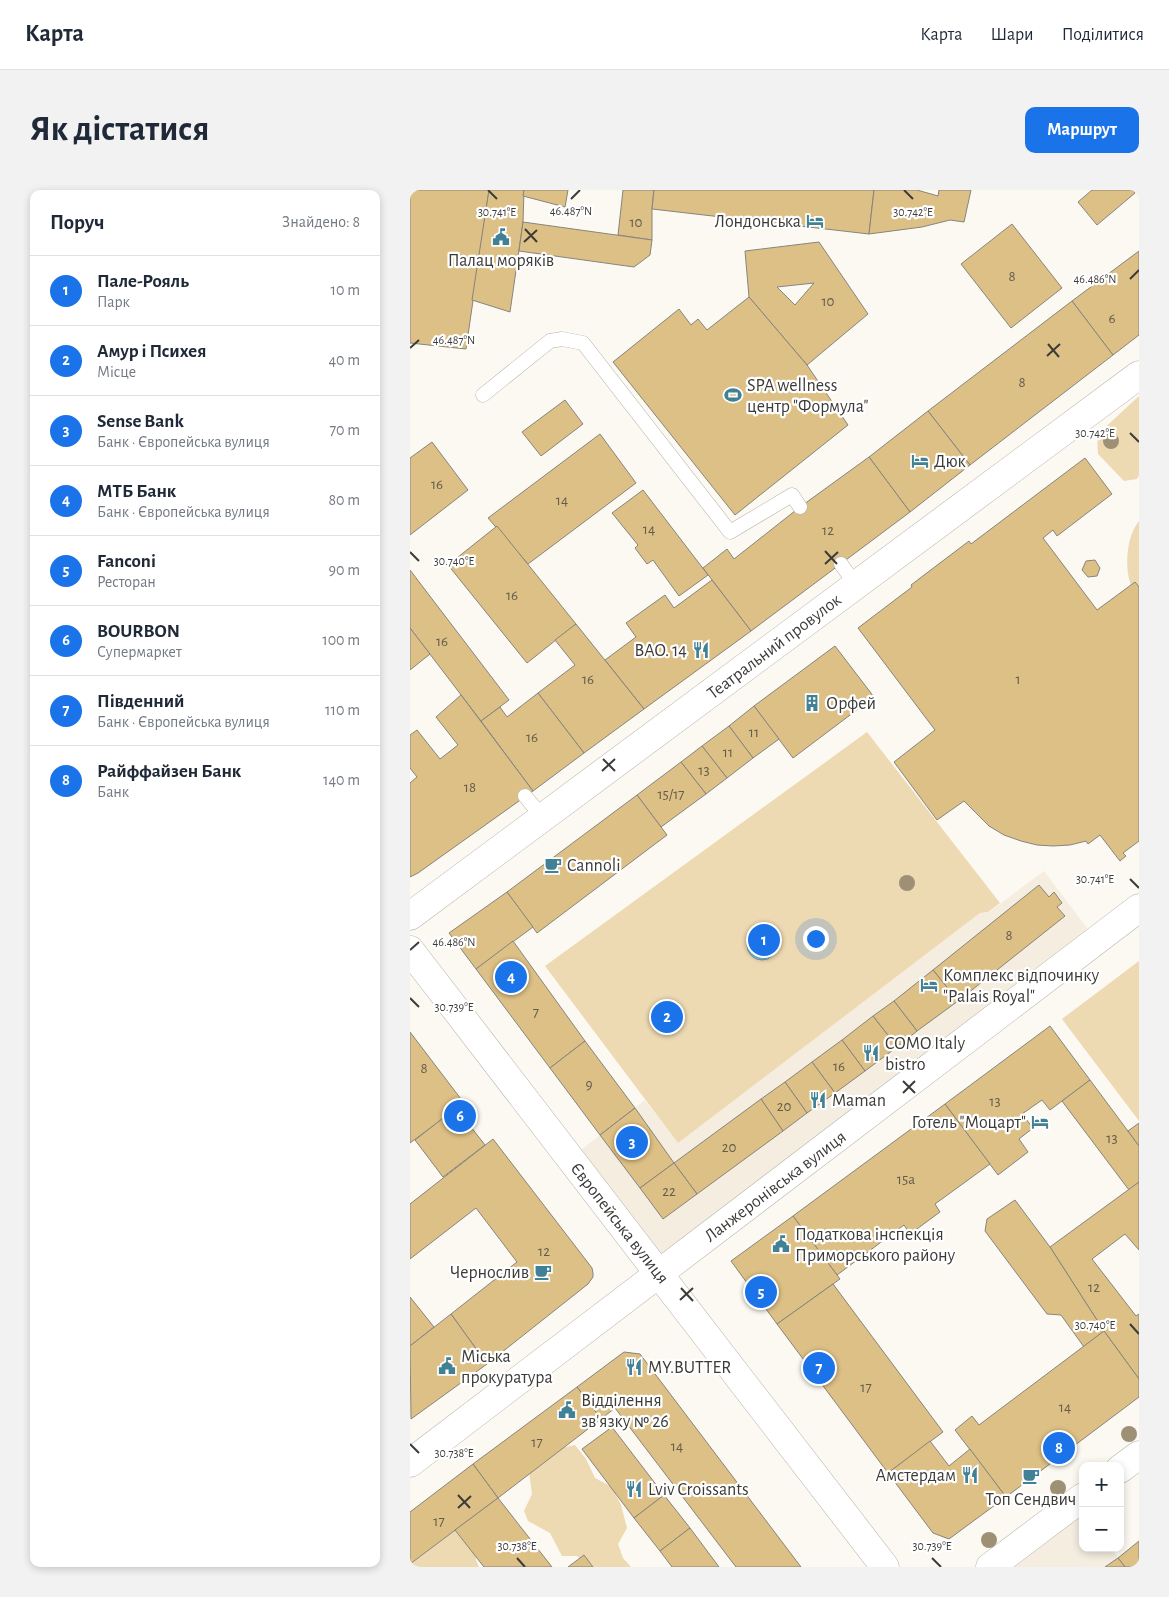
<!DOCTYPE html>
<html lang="uk">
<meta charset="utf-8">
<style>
body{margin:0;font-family:"Alegreya Sans",sans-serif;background:#f2f2f3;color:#1f2937}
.controls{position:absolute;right:15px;bottom:15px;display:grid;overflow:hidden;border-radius:10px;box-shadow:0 2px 8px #0003}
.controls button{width:45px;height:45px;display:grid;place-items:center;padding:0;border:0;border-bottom:1px solid #e0e1e3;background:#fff;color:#1f2937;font:25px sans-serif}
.you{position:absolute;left:405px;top:748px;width:18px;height:18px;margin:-12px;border:4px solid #fff;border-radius:50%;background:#1a73e8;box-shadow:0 0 0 8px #1a73e833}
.badge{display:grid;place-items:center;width:32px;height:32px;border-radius:50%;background:#1a73e8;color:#fff;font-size:16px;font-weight:700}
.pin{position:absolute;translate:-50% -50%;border:2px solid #fff;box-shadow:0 1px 5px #0006}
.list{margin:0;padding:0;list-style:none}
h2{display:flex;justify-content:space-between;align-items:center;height:65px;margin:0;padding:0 20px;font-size:21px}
h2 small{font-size:16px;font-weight:400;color:#747a83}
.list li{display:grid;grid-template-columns:32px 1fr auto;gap:15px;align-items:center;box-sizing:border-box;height:70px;padding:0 20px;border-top:1px solid #e0e1e3}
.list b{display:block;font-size:19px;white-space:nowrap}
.list p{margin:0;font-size:16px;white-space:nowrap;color:#747a83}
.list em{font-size:16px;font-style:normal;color:#747a83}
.map{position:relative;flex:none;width:729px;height:1377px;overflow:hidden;border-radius:10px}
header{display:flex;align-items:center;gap:30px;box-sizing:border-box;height:70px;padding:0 25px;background:#fff;border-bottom:1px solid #e0e1e3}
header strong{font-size:24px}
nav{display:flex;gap:28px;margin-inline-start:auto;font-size:18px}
.intro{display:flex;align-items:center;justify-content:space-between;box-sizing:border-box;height:120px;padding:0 30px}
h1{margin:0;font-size:35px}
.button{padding:12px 22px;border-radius:10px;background:#1a73e8;color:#fff;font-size:18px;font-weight:700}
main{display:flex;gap:30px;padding:0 30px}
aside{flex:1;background:#fff;border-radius:10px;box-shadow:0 2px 8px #0003}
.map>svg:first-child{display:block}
.built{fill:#f4ede0}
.green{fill:#edd9b2}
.water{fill:#85d0e9;stroke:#6fa3b4}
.building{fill:#ddc086;stroke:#87847e;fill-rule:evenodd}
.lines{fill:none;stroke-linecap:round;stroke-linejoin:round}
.service-casing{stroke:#b5b2ac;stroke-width:15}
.minor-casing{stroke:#b5b2ac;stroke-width:29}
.tertiary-casing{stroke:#b5b2ac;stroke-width:29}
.service{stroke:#fff;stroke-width:14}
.minor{stroke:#fff;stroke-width:28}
.tertiary{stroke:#fff;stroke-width:28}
.tree{fill:#9d9074}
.ticks{fill:none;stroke:#3c3b38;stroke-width:2}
.labels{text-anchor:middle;stroke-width:4.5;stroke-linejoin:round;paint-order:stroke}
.number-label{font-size:15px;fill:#645c4c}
.poi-label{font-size:18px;fill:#3c3b38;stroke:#fff;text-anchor:start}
.street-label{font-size:18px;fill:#3c3b38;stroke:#fff}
.ticks-label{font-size:12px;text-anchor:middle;fill:#3c3b38;stroke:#fff;stroke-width:4.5;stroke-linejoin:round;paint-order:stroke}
</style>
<header>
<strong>Карта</strong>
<nav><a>Карта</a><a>Шари</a><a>Поділитися</a></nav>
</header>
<div class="intro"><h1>Як дістатися</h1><a class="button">Маршрут</a></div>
<main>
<aside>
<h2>Поруч<small>Знайдено: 8</small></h2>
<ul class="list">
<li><span class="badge">1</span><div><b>Пале-Рояль</b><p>Парк</p></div><em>10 m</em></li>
<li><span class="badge">2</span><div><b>Амур і Психея</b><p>Місце</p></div><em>40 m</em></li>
<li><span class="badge">3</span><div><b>Sense Bank</b><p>Банк · Європейська вулиця</p></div><em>70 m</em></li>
<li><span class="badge">4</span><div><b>МТБ Банк</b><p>Банк · Європейська вулиця</p></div><em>80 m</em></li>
<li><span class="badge">5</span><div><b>Fanconi</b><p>Ресторан</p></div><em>90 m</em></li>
<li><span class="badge">6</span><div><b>BOURBON</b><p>Супермаркет</p></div><em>100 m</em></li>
<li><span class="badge">7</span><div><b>Південний</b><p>Банк · Європейська вулиця</p></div><em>110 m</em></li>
<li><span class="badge">8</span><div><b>Райффайзен Банк</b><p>Банк</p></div><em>140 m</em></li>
</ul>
</aside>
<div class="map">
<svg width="729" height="1377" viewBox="0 0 729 1377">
<rect width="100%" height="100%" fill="#fcf9f2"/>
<g class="built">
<polygon points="634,681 683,746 249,1079 162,967 235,910 268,953 570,723 579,722"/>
<polygon points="673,1318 673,1358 701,1358 715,1377 582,1377"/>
</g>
<g class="green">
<polygon points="729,206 729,285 727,289 714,291 688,264 687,245"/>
<path d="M729,331V408C727,405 723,401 722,398C714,379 716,347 729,331Z"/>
<polygon points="457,542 590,713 578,722 570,723 268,953 135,776"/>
<polygon points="729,771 729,931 652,829"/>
<polygon points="165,1255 176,1269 185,1288 202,1297 211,1315 217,1338 208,1354 213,1368 221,1377 179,1377 167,1366 152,1366 140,1343 118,1331 114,1321 122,1304 119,1282 142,1260"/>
<polygon points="38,1334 65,1345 66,1370 69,1377 0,1377 0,1356"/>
</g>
<circle class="water" cx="352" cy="755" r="15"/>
<g class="building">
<polygon points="0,0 79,0 56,159 0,153"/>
<polygon points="79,0 114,0 113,32 100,122 62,110"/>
<polygon points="114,0 158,0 155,17 113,6"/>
<polygon points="213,0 244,0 242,19 242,50 208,45"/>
<polygon points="244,0 464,0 459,44 242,19"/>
<polygon points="464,0 507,0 528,6 529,0 561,0 554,32 540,30 512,37 459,44"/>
<polygon points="682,0 723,0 725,3 687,35 668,12"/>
<polygon points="113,32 242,50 240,65 224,77 109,61"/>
<polygon points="602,34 652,98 601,138 551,74"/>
<path d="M409,52L458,124L397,175L339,107L335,61ZM404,93L385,115L367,97Z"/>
<polygon points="729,61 729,145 703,165 662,111"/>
<polygon points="339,107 397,175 438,235 325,325 203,172 269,119 281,135 288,129 297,140"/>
<polygon points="662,111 703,165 560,275 518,221"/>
<polygon points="155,210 173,234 131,266 112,242"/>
<polygon points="518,221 560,275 500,322 459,267"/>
<polygon points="190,244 226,293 118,374 78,328"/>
<polygon points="22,252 58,300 0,345 0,268"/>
<polygon points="459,267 500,322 341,441 293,378 317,359 324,369 390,317"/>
<polygon points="675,268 702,304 647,346 643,340 633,348 687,420 725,392 729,397 729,651 713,663 716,666 710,671 690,645 678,654 676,651 660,655 643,656 627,655 611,651 594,645 579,636 554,611 527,630 484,572 525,540 448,438 502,397 501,395 559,351 561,354"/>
<polygon points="233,300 298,385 269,406 243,370 237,374 225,358 228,355 202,323"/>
<polygon points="87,336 166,434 117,473 38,375"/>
<polygon points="685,370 690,378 687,386 678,387 672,380 676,371"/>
<polygon points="0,380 99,510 71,531 0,438"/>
<polygon points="302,390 341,441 234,519 195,470 226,447 216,433 255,405 264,418"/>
<polygon points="166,434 234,519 174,563 128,503 165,475 145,450"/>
<polygon points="0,438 20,464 0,480"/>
<polygon points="425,456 464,507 383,568 344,516"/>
<polygon points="128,503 174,563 123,601 71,531 90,517 97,527"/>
<polygon points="51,505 123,601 8,683 0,687 0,593 7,587 0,578 0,545 7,540 30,569 48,555 26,527"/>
<polygon points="344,516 369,549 343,568 319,536"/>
<polygon points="319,536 343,568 317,588 292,556"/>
<polygon points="292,556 317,588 296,604 271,572"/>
<polygon points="271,572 296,604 251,637 227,605"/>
<polygon points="227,605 257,645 127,743 97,702"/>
<polygon points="629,695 639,707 644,702 652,713 647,717 655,726 548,811 523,780"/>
<polygon points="97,702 123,737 66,779 39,743"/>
<polygon points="103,751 175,851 140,878 66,779"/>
<polygon points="523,780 548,811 507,841 484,811"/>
<polygon points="484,811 507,841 487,857 463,826"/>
<polygon points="463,826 487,857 455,881 432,850"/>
<polygon points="640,836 680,890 640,920 632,910 612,924 623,938 609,949 618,962 588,985 535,914"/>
<polygon points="0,842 54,913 0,953"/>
<polygon points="432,850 455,881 425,903 402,872"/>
<polygon points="175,851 225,918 190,945 140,878"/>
<polygon points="402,872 425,903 397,923 375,892"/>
<polygon points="680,890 729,956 729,992 719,1000 652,911"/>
<polygon points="375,892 397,923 373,941 351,909"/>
<polygon points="351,909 373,941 287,1004 264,973"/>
<polygon points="535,914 580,974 525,1014 530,1022 500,1044 494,1035 427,1085 383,1026"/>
<polygon points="46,918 75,955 33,987 5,950"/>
<polygon points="225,918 264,973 230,998 190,945"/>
<polygon points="729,933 729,956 718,941"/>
<polygon points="83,949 182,1078 183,1083 183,1087 178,1094 77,1174 41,1124 107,1072 66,1018 0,1069 0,1014"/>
<polygon points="264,973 287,1004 253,1029 230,998"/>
<polygon points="729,992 729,1060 715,1044 682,1069 726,1126 729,1124 729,1189 694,1141 640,1057"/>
<polygon points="605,1010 640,1057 694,1141 674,1157 651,1125 637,1124 575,1041 577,1029"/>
<polygon points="383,1026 430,1089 367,1134 321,1071"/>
<polygon points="423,1094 533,1242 478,1283 367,1134"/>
<polygon points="0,1107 24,1137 0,1156"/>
<polygon points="41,1124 77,1174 1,1229 0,1156"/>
<polygon points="694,1141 729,1189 729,1207 596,1307 545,1240 562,1226 569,1235"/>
<polygon points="214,1162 230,1164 391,1377 326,1377 205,1218 191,1229 167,1197"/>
<polygon points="167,1197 191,1229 88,1308 63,1274"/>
<polygon points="202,1237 254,1305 224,1328 172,1259"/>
<polygon points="520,1251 539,1276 560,1259 596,1307 539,1349 523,1343 478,1283"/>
<polygon points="63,1274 88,1308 0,1374 0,1322"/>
<polygon points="254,1305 280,1338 250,1361 224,1328"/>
<polygon points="88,1308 142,1377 74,1377 45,1340"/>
<polygon points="280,1338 309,1377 262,1377 250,1361"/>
<polygon points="729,1351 729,1377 715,1377 708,1368"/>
<polygon points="174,1365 183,1377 158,1377"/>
<polygon points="708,1368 715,1377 695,1377"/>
</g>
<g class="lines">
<g class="service-casing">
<g id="service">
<polyline points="73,205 140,151 152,149 173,153 320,342 382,305 390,317"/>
<polyline points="431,374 446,395"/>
<polyline points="115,606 133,628"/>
</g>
</g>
<g class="minor-casing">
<g id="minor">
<polyline points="0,726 729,185"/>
<polyline points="0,760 249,1084"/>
<polyline points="710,1279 729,1265"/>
<polyline points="580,1377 673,1307"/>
</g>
</g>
<g class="tertiary-casing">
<g id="tertiary">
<polyline points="249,1084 475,1377"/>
<polyline points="0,1273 729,718"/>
</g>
</g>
<use href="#service" class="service"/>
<use href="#minor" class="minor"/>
<use href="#tertiary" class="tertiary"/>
</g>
<g class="tree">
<circle cx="701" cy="251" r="8"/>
<circle cx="497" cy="693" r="8"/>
<circle cx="719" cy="1244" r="8"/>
<circle cx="648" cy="1298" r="8"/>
<circle cx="579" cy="1350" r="8"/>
</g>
<path class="ticks" d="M78,0L87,9M494,0L503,9M161,9L170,0M115,39L127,52M114,52L127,40M720,89L729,80M638,154L649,167M0,158L9,150M637,166L650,154M720,243L729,252M415,361L427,374M0,362L9,371M415,374L428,362M193,569L205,581M192,581L205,569M720,689L729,698M0,760L9,752M0,808L9,817M493,891L505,903M493,903L505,891M271,1098L283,1111M270,1110L283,1098M720,1134L729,1144M0,1254L9,1263M48,1305L60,1318M48,1318L61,1306M107,1368L115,1377M522,1368L531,1377"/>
<defs>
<g id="hotel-bare" transform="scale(1.35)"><path d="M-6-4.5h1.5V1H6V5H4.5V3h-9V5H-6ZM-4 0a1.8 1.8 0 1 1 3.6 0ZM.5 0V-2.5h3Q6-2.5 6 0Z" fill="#418195" stroke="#fff" stroke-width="2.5" paint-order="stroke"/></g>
<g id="civic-bare" transform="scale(1.35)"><path d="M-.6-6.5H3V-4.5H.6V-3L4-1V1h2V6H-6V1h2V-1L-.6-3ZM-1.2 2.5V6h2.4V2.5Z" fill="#418195" stroke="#fff" stroke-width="2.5" paint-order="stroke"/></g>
<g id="stadium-bare" transform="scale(1.35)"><path d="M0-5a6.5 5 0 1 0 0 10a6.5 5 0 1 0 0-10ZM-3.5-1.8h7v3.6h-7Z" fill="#418195" stroke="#fff" stroke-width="2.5" paint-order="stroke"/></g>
<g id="restaurant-bare" transform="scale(1.35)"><path d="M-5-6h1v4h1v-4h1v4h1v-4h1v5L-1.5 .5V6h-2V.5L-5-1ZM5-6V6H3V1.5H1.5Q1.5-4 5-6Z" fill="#418195" stroke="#fff" stroke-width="2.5" paint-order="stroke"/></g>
<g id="building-bare" transform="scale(1.35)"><path d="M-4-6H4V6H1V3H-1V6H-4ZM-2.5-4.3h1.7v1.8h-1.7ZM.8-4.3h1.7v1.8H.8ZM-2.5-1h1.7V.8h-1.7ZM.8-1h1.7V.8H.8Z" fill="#418195" stroke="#fff" stroke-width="2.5" paint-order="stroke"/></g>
<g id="cafe-bare" transform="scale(1.35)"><path d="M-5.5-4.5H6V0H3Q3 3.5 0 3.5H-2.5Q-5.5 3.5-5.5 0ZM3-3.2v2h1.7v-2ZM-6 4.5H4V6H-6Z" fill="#418195" stroke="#fff" stroke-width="2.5" paint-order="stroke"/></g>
</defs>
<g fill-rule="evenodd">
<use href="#hotel-bare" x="405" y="31"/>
<use href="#civic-bare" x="91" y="47"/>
<use href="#stadium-bare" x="323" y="205"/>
<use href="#hotel-bare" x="510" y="271"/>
<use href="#restaurant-bare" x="291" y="460"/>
<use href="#building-bare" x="402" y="513"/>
<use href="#cafe-bare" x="143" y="675"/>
<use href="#hotel-bare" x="519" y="795"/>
<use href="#restaurant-bare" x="461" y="863"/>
<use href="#restaurant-bare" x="408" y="910"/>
<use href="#hotel-bare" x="630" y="932"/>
<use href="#civic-bare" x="371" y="1054"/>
<use href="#cafe-bare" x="133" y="1082"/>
<use href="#civic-bare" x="37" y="1176"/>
<use href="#restaurant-bare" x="224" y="1177"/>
<use href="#civic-bare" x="157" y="1220"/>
<use href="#restaurant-bare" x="560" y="1285"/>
<use href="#cafe-bare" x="621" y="1286"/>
<use href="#restaurant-bare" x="224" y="1299"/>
</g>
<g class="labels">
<g class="number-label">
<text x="226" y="37">10</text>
<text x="602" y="91">8</text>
<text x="418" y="116">10</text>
<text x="702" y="133">6</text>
<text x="612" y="197">8</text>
<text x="27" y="299">16</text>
<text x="152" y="315">14</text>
<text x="239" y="344">14</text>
<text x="418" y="345">12</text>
<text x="102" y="410">16</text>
<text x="32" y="456">16</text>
<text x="178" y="494">16</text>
<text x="608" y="494">1</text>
<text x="344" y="547">11</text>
<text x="122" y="552">16</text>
<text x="318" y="567">11</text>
<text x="294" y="585">13</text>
<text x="60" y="602">18</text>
<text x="261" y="609">15/17</text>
<text x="599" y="750">8</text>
<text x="126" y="827">7</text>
<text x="429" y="881">16</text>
<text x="14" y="883">8</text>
<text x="179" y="899">9</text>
<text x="585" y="916">13</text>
<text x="374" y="921">20</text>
<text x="702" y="953">13</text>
<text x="319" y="962">20</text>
<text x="496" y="994">15а</text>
<text x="259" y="1006">22</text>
<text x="134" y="1066">12</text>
<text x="684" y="1102">12</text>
<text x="456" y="1202">17</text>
<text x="655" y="1222">14</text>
<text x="127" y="1257">17</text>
<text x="267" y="1261">14</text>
<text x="29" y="1336">17</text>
</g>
<g class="poi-label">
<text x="391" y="37" text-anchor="end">Лондонська</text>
<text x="91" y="76" text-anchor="middle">Палац моряків</text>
<text x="337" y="201">SPA wellness<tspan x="337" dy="21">центр "Формула"</tspan></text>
<text x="524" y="277">Дюк</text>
<text x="277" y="466" text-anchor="end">BAO. 14</text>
<text x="416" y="519">Орфей</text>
<text x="157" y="681">Cannoli</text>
<text x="533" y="791">Комплекс відпочинку<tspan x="533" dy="21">"Palais Royal"</tspan></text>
<text x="475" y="859">COMO Italy<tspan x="475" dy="21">bistro</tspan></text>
<text x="422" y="916">Maman</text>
<text x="616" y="938" text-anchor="end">Готель "Моцарт"</text>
<text x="385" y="1050">Податкова інспекція<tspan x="385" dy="21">Приморського району</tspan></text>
<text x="119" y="1088" text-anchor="end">Чернослив</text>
<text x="51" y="1172">Міська<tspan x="51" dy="21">прокуратура</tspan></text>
<text x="238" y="1183">MY.BUTTER</text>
<text x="171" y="1216">Відділення<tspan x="171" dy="21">зв'язку № 26</tspan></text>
<text x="546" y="1291" text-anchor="end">Амстердам</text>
<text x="238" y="1305">Lviv Croissants</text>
<text x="621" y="1315" text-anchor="middle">Топ Сендвич</text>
</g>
<g class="street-label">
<text transform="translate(364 456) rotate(-37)" y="6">Театральний провулок</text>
<text transform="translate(365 996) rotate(-37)" y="6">Ланжеронівська вулиця</text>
<text transform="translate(210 1033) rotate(52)" y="6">Європейська вулиця</text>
</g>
</g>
<g class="ticks-label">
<text x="161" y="25">46.487°N</text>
<text x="87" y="26">30.741°E</text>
<text x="503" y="26">30.742°E</text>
<text x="685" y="93">46.486°N</text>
<text x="44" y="154">46.487°N</text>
<text x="685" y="247">30.742°E</text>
<text x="44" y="375">30.740°E</text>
<text x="685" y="693">30.741°E</text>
<text x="44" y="756">46.486°N</text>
<text x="44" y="821">30.739°E</text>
<text x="685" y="1139">30.740°E</text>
<text x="44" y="1267">30.738°E</text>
<text x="107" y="1360">30.738°E</text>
<text x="522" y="1360">30.739°E</text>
</g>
</svg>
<div class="controls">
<button>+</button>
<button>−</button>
</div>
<div class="you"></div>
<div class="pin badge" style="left:354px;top:750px">1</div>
<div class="pin badge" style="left:257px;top:827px">2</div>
<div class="pin badge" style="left:222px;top:952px">3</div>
<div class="pin badge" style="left:101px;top:787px">4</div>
<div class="pin badge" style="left:351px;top:1102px">5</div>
<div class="pin badge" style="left:50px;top:926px">6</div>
<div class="pin badge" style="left:409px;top:1178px">7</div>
<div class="pin badge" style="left:649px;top:1258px">8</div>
</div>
</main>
